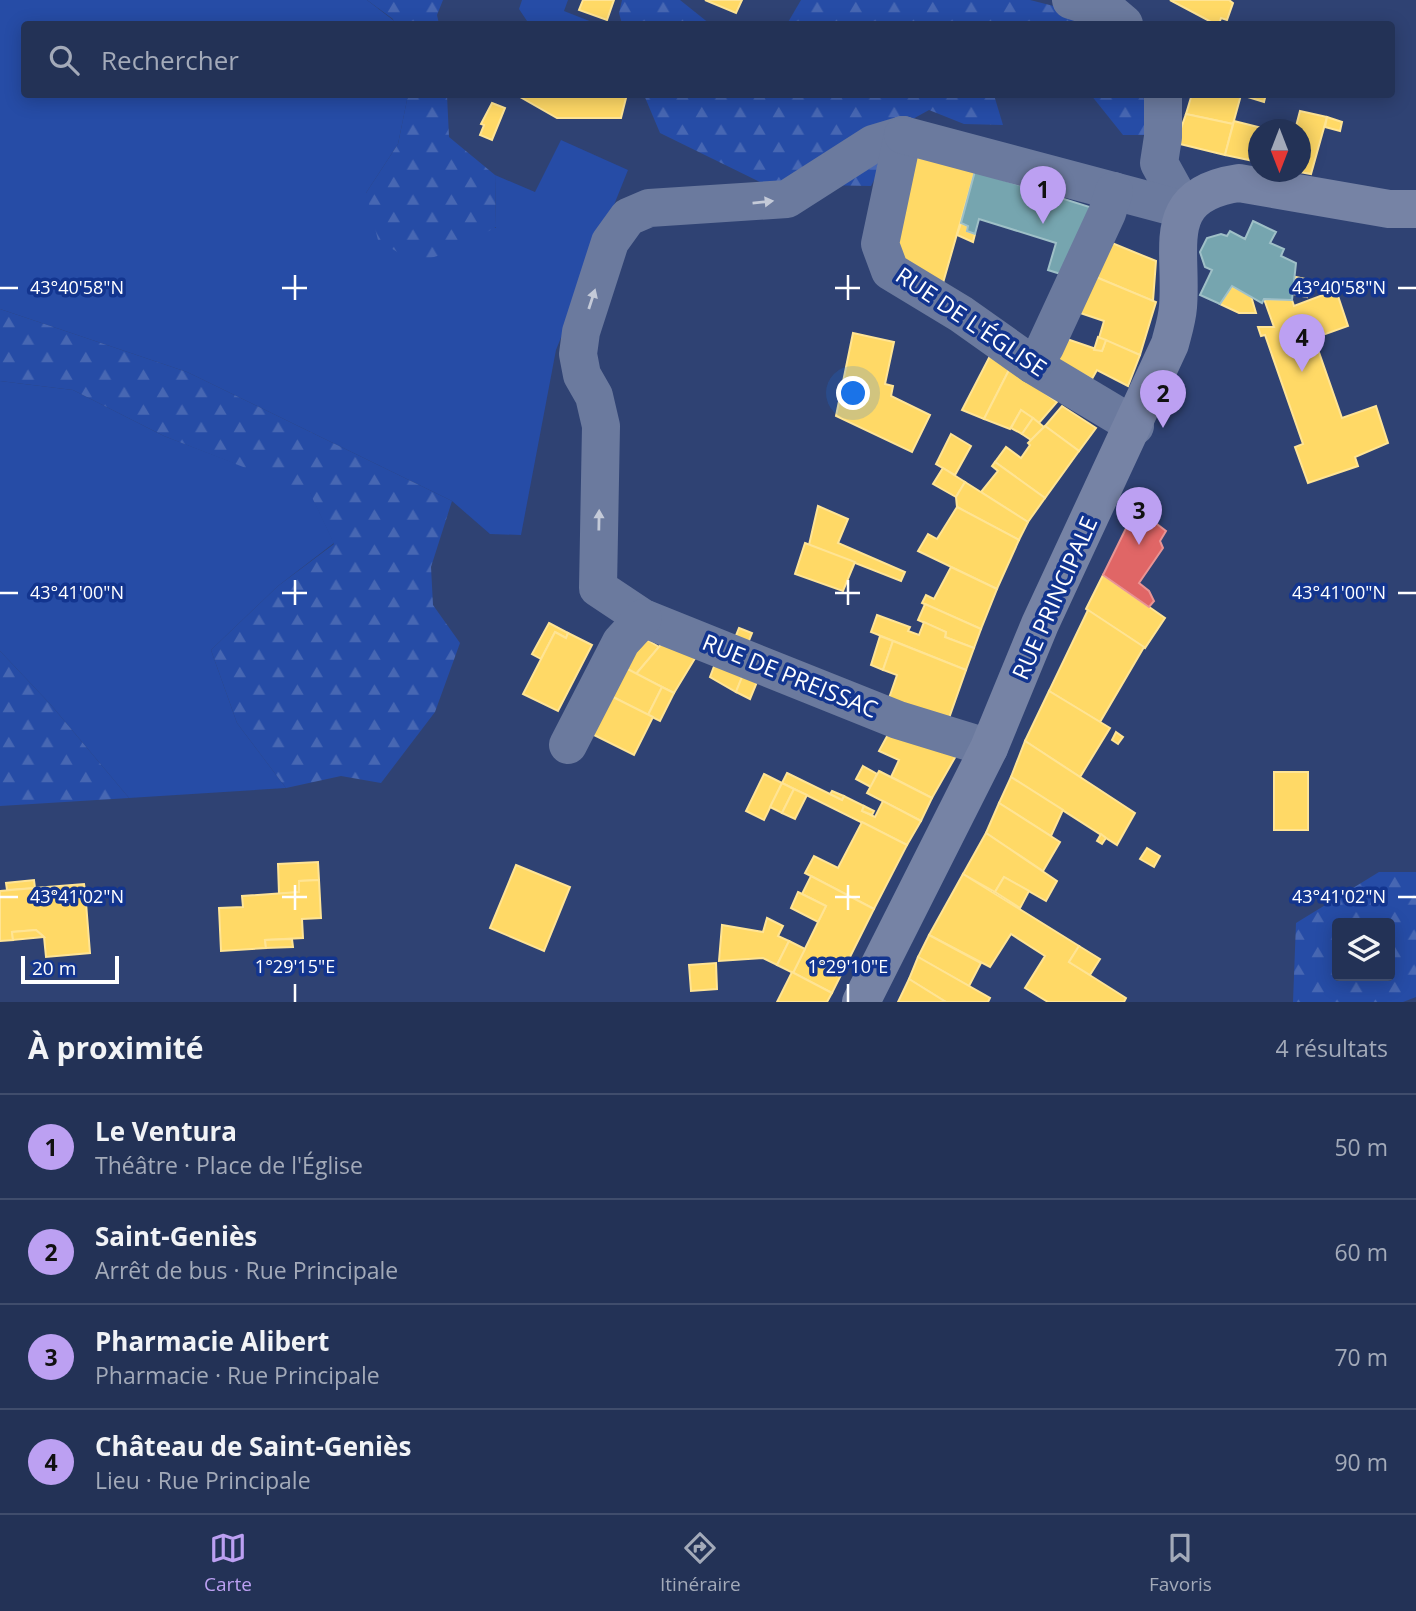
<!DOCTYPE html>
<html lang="fr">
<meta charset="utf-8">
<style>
body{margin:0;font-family:"Open Sans",sans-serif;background:#2b3a5c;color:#f1f3f6}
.controls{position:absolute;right:21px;bottom:21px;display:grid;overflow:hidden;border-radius:7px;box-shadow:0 4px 18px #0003}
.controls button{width:63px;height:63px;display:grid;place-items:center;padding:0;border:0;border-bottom:2px solid #404d6c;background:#233256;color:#f1f3f6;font:35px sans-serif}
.compass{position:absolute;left:1248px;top:119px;width:63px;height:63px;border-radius:50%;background:#233256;box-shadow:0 4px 18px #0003;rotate:180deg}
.scale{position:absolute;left:21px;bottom:18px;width:98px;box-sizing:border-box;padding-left:7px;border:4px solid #fff;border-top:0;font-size:19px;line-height:24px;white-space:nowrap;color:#fff;-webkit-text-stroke:5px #13358f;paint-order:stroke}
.you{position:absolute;left:854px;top:394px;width:24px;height:24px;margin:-18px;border:5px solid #fff;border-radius:50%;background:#1a73e8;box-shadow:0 0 0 10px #1a73e833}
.badge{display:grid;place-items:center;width:46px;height:46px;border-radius:50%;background:#bca0f2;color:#111;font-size:23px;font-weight:700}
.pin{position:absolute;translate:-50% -58px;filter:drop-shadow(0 2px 4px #0008)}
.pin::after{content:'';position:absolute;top:37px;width:24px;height:21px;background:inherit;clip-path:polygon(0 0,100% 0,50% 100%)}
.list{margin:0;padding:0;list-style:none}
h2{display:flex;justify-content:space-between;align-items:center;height:91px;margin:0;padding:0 28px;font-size:30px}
h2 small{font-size:23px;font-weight:400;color:#a3aab9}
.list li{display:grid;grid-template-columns:46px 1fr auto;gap:21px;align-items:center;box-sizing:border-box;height:105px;padding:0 28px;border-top:2px solid #404d6c}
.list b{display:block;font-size:26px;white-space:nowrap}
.list p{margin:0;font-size:23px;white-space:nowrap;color:#a3aab9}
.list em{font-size:23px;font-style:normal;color:#a3aab9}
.icon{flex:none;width:38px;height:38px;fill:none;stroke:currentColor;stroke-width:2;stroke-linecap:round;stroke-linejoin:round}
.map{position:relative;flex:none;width:1416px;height:1002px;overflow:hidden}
.search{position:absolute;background:#233256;box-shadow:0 4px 18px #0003;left:21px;right:21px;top:21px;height:77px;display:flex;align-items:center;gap:18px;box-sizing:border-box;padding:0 24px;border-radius:7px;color:#a3aab9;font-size:26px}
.sheet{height:511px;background:#233256}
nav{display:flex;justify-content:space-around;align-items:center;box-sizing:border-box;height:98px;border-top:2px solid #404d6c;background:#233256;font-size:19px;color:#a3aab9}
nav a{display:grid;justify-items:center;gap:4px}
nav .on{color:#bca0f2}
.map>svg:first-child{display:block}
.grass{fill:#264ca6}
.forest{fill:url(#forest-firs);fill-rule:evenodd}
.homes{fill:#ffd966;stroke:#ffe494;stroke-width:2}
.shops{fill:#e06666;stroke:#e99494;stroke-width:2}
.public{fill:#76a5af;stroke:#9fc0c7;stroke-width:2}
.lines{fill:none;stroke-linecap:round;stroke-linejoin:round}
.minor{stroke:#6b7a9e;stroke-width:38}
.major{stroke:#7683a5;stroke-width:38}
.oneway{fill:#c4cad8}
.ticks{fill:none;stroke:#fff;stroke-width:2.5}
.labels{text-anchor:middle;stroke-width:7;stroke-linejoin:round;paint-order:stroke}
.street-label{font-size:23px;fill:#fff;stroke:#13358f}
.ticks-label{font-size:18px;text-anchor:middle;fill:#fff;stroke:#13358f;stroke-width:7;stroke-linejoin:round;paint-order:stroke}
</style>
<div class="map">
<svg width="1416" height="1002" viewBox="0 0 1416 1002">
<defs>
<pattern id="forest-firs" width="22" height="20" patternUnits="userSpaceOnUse" patternTransform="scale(1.75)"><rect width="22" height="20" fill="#264ca6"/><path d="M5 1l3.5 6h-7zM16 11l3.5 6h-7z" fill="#4767b3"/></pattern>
</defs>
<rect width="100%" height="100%" fill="#2f4273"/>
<g class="grass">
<polygon points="0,0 367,0 393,20 394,24 24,24 24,94 408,95 398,144 366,193 496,228 495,175 535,192 561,140 628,170 556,350 521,535 490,534 452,501 187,372 0,309"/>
<polygon points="522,0 568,0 564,11 597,24 529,24 519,9"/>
<polygon points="0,381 73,390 164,436 310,492 334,543 278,586 211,650 237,723 286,788 129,798 51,705 0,651"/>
</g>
<g class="forest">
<polygon points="367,0 443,0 437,15 439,24 394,24 393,19"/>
<polygon points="622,0 680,0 710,24 622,24 619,13"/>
<polygon points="801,0 1030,0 1093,16 1100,24 787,24"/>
<polygon points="408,95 447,95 449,137 495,175 496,227 453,251 415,263 378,240 366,193 398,144"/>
<polygon points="644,95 994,95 1003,125 964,124 929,110 902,125 871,186 764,184 660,133"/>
<polygon points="1091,95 1143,95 1152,135 1123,135"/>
<polygon points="0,309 187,372 452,501 431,567 433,605 460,643 435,712 381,783 341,776 286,788 237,723 211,650 278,586 334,544 310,493 164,436 73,390 0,381"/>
<polygon points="0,651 51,705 129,798 0,806"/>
<path d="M1379,872H1416V997L1403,1002H1293L1296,923ZM1337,923H1390V976H1337Z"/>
</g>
<g class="homes">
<polygon points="583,0 614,0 607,20 579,10"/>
<polygon points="705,0 742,0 736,13"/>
<polygon points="1170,0 1229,0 1233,3 1227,20 1221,18 1219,24 1215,24"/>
<polygon points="515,94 627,94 621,118 557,118"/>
<polygon points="1192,94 1241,95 1233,124 1186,114"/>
<polygon points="1238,94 1266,94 1264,102"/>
<polygon points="492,103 505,108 492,140 480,135 484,125 481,124"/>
<polygon points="1300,111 1327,117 1311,174 1299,172 1300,130 1295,130"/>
<polygon points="1186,114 1233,124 1225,155 1176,143"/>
<polygon points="1327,117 1342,122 1340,131 1325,127"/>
<polygon points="1234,121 1266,129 1258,130 1258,162 1225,155"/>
<polygon points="908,153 975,171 943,283 888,251"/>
<polygon points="961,223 968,226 967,231 975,234 973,242 957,235"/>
<polygon points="1107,241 1156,261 1153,301 1091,275"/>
<polygon points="1091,275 1156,302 1140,355 1099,338 1104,321 1074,311"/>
<polygon points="1296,277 1310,280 1307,297 1293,294"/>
<polygon points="1232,286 1251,296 1256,313 1239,313 1220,304"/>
<polygon points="1336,290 1348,326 1314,338 1342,418 1376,406 1388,443 1355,457 1358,466 1308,483 1295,447 1303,444 1265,335 1261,336 1258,327 1274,327 1264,299 1292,300 1294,306"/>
<polygon points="853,333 894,342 885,384 893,386 891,396 930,415 912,452 836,416"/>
<polygon points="1061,337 1102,351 1106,340 1140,355 1128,386 1097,370 1092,379 1050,357"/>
<polygon points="1098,337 1106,340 1102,351 1094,350"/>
<polygon points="991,354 1010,368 984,419 962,410"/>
<polygon points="1010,368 1057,402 1039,423 1021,410 1010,429 984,419"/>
<polygon points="1062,406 1096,428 1079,451 1045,426"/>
<polygon points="1021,410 1033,418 1022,434 1011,428"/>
<polygon points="1033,418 1044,427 1031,440 1022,434"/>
<polygon points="1045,426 1079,451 1045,498 995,462 1006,447 1021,458 1030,445 1028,443"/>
<polygon points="951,434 971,446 955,475 936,464"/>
<polygon points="995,462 1045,498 1028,522 981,492 998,471 992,466"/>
<polygon points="943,468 965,482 956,497 933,484"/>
<polygon points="965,482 1028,522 1019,540 957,507 956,497"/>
<polygon points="818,506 848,519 838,543 905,572 901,581 809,545"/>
<polygon points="957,507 1019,540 997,589 918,551 928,534 937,539"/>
<polygon points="805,543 855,562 843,591 795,574"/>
<polygon points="951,567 997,589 981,629 922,603 926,595 934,599"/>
<polygon points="1103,575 1165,618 1145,648 1086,609"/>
<polygon points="925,604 981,629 974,648 945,637 946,632 918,620"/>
<polygon points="1088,610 1144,647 1100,722 1049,691"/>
<polygon points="877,615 910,627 908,631 919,635 924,622 946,632 945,637 974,648 966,670 871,632"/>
<polygon points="549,623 568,633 566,638 555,632 541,659 532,654"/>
<polygon points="739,628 752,633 748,643 735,638"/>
<polygon points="555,632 566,638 568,633 592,645 558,711 523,694"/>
<polygon points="880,636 893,641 883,670 871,665"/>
<polygon points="644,638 659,647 636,674 620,665"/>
<polygon points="893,641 966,670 948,721 888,701 897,675 883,670"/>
<polygon points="663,642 697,655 674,693 636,674"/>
<polygon points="716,661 744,672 736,692 710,677"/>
<polygon points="620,665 662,687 648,715 605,693"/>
<polygon points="744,672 759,677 750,699 736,692"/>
<polygon points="662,687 674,693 660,721 648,715"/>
<polygon points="1049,691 1110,728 1080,777 1025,741"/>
<polygon points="605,693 653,717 634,755 586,731"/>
<polygon points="891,729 957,754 932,798 891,777 899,760 879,751"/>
<polygon points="1116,732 1123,737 1118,744 1112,740"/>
<polygon points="1025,741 1135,813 1117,845 1011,777"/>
<polygon points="863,766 877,774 871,787 856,779"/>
<polygon points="879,771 932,798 921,821 867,793"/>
<rect x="1274" y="772" width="34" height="58"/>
<polygon points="787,773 842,800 844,796 864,806 862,811 875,817 883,801 921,821 907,845 782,783"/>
<polygon points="764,774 782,783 764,820 746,811"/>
<polygon points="1011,777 1063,810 1051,836 999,803"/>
<polygon points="782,783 794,789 782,813 770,807"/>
<polygon points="794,789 807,795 795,819 782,813"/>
<polygon points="832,791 844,796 842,800 830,794"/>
<polygon points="999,803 1060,842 1043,871 986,833"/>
<polygon points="864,806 874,811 872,815 862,811"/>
<polygon points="862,822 907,845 874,909 805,873 814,856 838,868"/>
<polygon points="986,833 1057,881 1046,901 1004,877 995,892 963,874"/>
<polygon points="1101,834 1106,838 1102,844 1097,841"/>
<polygon points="1147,848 1160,856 1154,867 1140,859"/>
<polygon points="318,862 319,880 299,881 299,892 279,894 278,864"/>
<polygon points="516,865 570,887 544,951 490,928"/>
<polygon points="963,874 1079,946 1069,962 1126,998 1124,1002 1048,1002 1025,988 1045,956 1011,934 990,967 929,935"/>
<polygon points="811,876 874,909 832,993 793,973 826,906 802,894"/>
<polygon points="1004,877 1029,891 1020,908 995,892"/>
<polygon points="34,880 35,888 7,890 6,883"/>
<polygon points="319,880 321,918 302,919 303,938 265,940 266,948 221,951 219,908 243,907 242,896 299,892 299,881"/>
<polygon points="84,884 85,890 35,895 35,888"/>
<polygon points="35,888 35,895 85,890 90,953 46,957 44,937 36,930 12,932 13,940 0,941 0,891"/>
<polygon points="798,892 826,906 818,922 791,908"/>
<polygon points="767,918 783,926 778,936 789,941 777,965 763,958 719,961 722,925 763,932"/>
<polygon points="36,930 44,937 13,940 12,932"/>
<polygon points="929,935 981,963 969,986 918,957"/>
<polygon points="292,939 293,947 266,948 265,940"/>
<polygon points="789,941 805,949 793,973 777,965"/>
<polygon points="1079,946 1100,959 1090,975 1069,962"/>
<polygon points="918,957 990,998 988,1002 946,1002 909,979"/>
<polygon points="716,963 717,989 691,991 689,965"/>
<polygon points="792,972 832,993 827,1002 777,1002"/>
<polygon points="909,979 946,1002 898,1002"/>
</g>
<polygon class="shops" points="1136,508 1166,531 1160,541 1163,548 1139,583 1149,591 1154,601 1149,607 1103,575"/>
<g class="public">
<polygon points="975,171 1096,209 1067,276 1048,270 1056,243 979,219 975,234 967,231 968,226 961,223"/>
<polygon points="1253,221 1276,232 1270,243 1284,249 1281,256 1296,263 1292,300 1264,299 1262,303 1232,286 1220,304 1200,295 1212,270 1205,267 1200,252 1207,238 1221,234 1227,236 1230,231 1245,239"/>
</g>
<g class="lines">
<g class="minor">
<polyline points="1071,0 1110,12 1124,24"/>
<polyline points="1163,94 1163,137 1159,163 1185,210"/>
<polyline points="903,135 873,144 787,199 649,208 628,217 610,242 581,332 578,354 582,375 594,396 601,426 598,588 643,618 898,720 989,748"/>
<polyline points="903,135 880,244 890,271 961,314 1033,365 1135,426"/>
<polyline points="903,135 1185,210"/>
<polyline points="1033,365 1045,347 1107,213 1114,191"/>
<polyline points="568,745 621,642 643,618"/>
</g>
<path class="major" d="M861,1002L989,748L1040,624L1170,344C1173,332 1177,320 1178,307C1183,247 1158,195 1239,183L1389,209H1416"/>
</g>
<defs><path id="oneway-solid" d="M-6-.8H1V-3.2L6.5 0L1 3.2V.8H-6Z" transform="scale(1.75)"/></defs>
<g class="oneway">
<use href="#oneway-solid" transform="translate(763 202) rotate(-6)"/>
<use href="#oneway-solid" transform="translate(592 299) rotate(-72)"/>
<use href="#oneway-solid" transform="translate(599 520) rotate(-89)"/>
</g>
<path class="ticks" d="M295,275V300M848,275V300M0,288H18M282,288H307M835,288H860M1398,288H1416M295,580V605M848,580V605M0,593H18M282,593H307M835,593H860M1398,593H1416M295,885V910M848,885V910M0,897H18M282,897H307M835,897H860M1398,897H1416M295,984V1002M848,984V1002"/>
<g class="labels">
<g class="street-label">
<text transform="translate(971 322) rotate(34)" y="8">RUE DE L'ÉGLISE</text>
<text transform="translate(1055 598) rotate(-66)" y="8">RUE PRINCIPALE</text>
<text transform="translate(790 676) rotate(22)" y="8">RUE DE PREISSAC</text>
</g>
</g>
<g class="ticks-label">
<text x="1339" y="294">43°40'58"N</text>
<text x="77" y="294">43°40'58"N</text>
<text x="1339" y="599">43°41'00"N</text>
<text x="77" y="599">43°41'00"N</text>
<text x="1339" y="903">43°41'02"N</text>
<text x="77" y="903">43°41'02"N</text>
<text x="295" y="973">1°29'15"E</text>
<text x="848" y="973">1°29'10"E</text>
</g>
</svg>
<div class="controls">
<button><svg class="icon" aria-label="layers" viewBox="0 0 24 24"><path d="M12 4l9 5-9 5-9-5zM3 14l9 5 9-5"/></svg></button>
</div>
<svg class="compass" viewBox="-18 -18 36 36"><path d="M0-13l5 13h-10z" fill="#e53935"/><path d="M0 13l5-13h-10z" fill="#a3aab9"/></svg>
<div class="scale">20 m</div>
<div class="you"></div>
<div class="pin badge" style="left:1043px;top:224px">1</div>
<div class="pin badge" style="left:1163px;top:428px">2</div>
<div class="pin badge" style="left:1139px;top:545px">3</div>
<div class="pin badge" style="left:1302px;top:372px">4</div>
<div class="search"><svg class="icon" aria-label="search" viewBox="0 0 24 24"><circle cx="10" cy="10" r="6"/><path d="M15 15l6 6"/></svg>Rechercher</div>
</div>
<section class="sheet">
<h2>À proximité<small>4 résultats</small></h2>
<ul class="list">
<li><span class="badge">1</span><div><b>Le Ventura</b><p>Théâtre · Place de l'Église</p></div><em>50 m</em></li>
<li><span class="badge">2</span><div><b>Saint-Geniès</b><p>Arrêt de bus · Rue Principale</p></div><em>60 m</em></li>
<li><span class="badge">3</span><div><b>Pharmacie Alibert</b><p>Pharmacie · Rue Principale</p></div><em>70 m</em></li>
<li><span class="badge">4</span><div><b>Château de Saint-Geniès</b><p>Lieu · Rue Principale</p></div><em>90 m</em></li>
</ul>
</section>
<nav>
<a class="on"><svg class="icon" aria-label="map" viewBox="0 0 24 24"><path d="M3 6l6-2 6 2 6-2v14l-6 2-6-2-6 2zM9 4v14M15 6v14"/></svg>Carte</a>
<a><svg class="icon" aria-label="directions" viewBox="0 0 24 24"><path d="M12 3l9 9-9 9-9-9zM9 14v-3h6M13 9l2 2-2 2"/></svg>Itinéraire</a>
<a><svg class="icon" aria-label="saved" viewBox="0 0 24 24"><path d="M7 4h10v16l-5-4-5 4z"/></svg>Favoris</a>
</nav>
